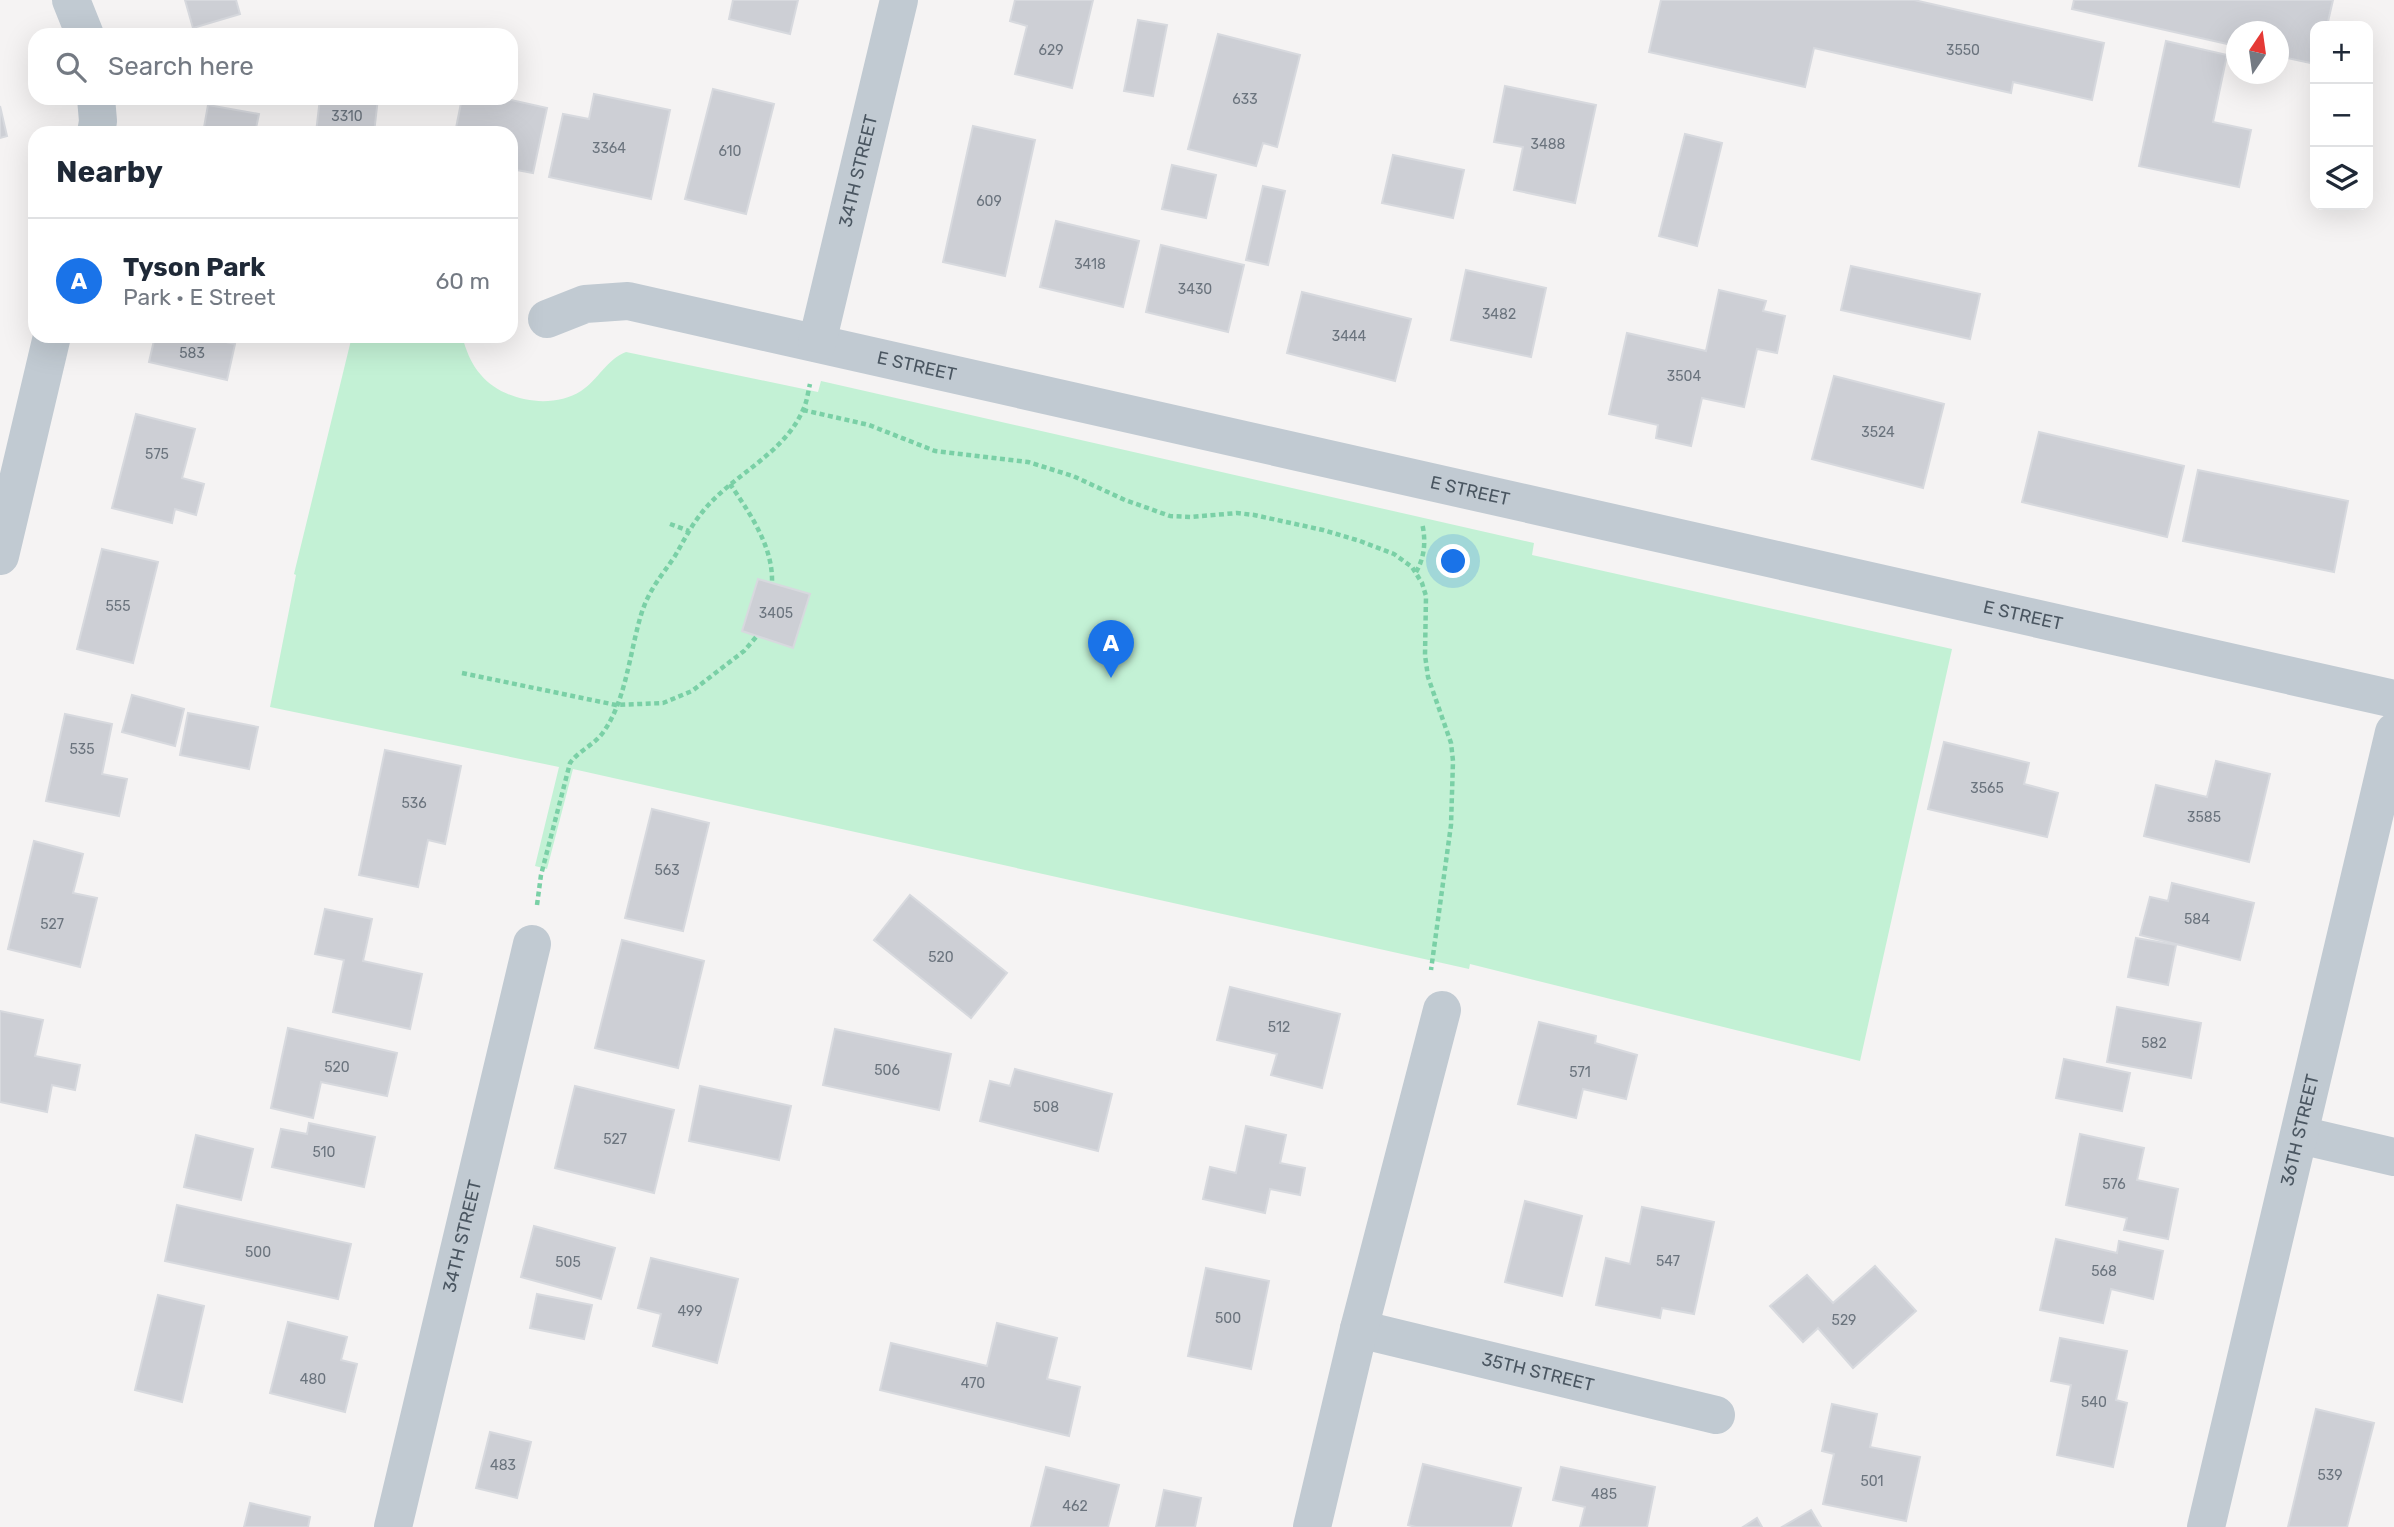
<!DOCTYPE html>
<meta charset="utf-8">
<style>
body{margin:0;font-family:Rubik,sans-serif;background:#f6f6f7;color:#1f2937}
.controls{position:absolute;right:21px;top:21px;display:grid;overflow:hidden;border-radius:14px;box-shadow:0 7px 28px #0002}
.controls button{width:63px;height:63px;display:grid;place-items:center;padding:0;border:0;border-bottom:2px solid #e0e1e3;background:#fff;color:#1f2937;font:35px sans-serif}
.compass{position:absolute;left:2226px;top:21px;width:63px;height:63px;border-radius:50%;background:#fff;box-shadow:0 7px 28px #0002;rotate:13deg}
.you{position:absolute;left:1454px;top:562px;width:24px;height:24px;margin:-18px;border:5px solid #fff;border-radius:50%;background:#1a73e8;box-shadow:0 0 0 10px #1a73e833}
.badge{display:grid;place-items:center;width:46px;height:46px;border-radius:50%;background:#1a73e8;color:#fff;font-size:23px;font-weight:700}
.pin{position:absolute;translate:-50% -58px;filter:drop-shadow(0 2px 4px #0008)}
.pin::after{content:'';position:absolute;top:37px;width:24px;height:21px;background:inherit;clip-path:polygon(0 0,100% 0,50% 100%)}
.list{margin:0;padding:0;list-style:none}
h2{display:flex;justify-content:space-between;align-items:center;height:91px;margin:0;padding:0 28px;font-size:30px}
h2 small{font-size:23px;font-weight:400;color:#747a83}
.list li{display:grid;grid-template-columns:46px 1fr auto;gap:21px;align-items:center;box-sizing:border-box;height:126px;padding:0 28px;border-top:2px solid #e0e1e3}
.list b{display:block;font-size:26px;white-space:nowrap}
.list p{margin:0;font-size:23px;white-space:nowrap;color:#747a83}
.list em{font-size:23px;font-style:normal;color:#747a83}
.icon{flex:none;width:38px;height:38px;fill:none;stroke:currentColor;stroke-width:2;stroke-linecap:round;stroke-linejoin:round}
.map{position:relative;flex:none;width:2394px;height:1527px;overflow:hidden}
.search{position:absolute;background:#fff;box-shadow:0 7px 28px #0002;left:28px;top:28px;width:490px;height:77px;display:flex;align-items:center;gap:18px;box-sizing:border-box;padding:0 24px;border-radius:21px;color:#747a83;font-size:26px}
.panel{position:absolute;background:#fff;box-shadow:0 7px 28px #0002;left:28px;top:126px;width:490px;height:217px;border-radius:21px}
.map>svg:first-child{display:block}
.green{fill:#c3f1d5}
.building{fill:#cdcfd5;stroke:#d7d9de;stroke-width:2}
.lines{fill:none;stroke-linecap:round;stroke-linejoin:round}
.path{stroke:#7ad0a6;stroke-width:4.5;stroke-dasharray:5 3.5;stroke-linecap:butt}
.street{stroke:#c1cad2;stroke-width:38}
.labels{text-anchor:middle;stroke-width:6;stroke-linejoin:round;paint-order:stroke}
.number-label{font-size:14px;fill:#6b747e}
.street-label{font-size:18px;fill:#4a5661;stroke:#fff}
</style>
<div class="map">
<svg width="2394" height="1527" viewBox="0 0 2394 1527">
<rect width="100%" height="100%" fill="#f5f3f3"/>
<path class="green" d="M352,336H462C466,350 471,364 481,375C503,401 551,410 581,391C598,380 607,359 626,352L818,392L821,381L1534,543L1532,555L1952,649L1860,1061L1470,964L1469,969L573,769L547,869L535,866L559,767L270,707L296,575L294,574Z"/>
<g class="building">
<polygon points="185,0 236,0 240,14 193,28"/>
<polygon points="733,0 798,0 790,34 729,19"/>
<polygon points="1015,0 1093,0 1072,88 1015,74 1027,26 1010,21"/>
<polygon points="1661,0 1914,0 2104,43 2092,100 2013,82 2011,93 1814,48 1805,87 1649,52"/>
<polygon points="2074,0 2333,0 2327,26 2315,26 2315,64 2278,56 2278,32 2236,32 2236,46 2072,9"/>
<polygon points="1138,20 1167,25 1153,96 1124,91"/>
<polygon points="1218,34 1300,55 1277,147 1263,143 1256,166 1188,149"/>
<polygon points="2166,41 2227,55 2213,122 2251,130 2239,187 2139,166"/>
<polygon points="1505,86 1596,105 1575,203 1514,190 1523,147 1494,142"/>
<polygon points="713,89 774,104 746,214 685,199"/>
<polygon points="594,94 670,110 651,199 549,177 563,114 589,119"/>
<polygon points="320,98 378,98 374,133 316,133"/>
<polygon points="462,98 502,98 547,108 533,173 511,169 511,133 455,133"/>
<polygon points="208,105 259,114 255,133 203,133"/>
<polygon points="0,106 7,136 0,138"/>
<polygon points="973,126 1035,140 1005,276 943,262"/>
<polygon points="1685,134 1722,143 1697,246 1659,236"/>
<polygon points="1393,155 1464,170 1453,218 1382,203"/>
<polygon points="1172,165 1216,175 1206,218 1162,209"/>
<polygon points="1263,186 1285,191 1268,265 1246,260"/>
<polygon points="1056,221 1139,241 1123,307 1040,287"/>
<polygon points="1161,245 1244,265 1228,332 1146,312"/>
<polygon points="1851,266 1980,294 1970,339 1841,310"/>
<polygon points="1466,270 1546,288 1531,357 1451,340"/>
<polygon points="1719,290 1766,301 1763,311 1785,316 1777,353 1757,349 1744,407 1702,398 1691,446 1656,438 1658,425 1609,414 1627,333 1706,351"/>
<polygon points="1302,292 1411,319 1395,381 1287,353"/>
<polygon points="155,336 218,336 217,340 235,344 227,380 149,362"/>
<polygon points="1834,376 1944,404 1923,488 1812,459"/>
<polygon points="136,414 195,429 182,478 204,484 196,515 175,509 172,523 112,508"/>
<polygon points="2039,432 2184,466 2167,537 2022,502"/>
<polygon points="2198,470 2348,501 2334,572 2183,541"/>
<polygon points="102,549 158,562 133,663 77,649"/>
<polygon points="758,579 810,594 793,648 742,631"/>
<polygon points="132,695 184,709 175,746 122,732"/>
<polygon points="188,713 258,727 249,769 180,755"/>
<polygon points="65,714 112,724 102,774 127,779 119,816 46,801"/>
<polygon points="1944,742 2029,763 2024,784 2058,793 2047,837 1928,809"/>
<polygon points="385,750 461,766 445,844 428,840 418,887 359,875"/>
<polygon points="2216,761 2270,774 2249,862 2144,836 2156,785 2207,797"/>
<polygon points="652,809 709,823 683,931 625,918"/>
<polygon points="34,841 83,854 73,893 97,898 80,967 8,949"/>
<polygon points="2172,883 2254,903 2240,960 2140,935 2150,897 2168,901"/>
<polygon points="910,895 1007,973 971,1018 874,940"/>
<polygon points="325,909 372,919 363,961 422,974 410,1029 333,1012 344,960 315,954"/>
<polygon points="2136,938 2176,945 2168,985 2128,977"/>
<polygon points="622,940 704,961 678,1068 595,1048"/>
<polygon points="1230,987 1340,1014 1322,1088 1271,1075 1277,1054 1217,1040"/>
<polygon points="2117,1007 2201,1023 2191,1078 2107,1062"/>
<polygon points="0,1011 43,1020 35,1056 80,1065 75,1090 52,1085 47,1112 0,1102"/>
<polygon points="1539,1022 1596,1036 1595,1043 1637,1055 1626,1099 1583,1089 1576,1118 1518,1104"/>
<polygon points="288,1028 397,1053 387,1096 321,1082 313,1118 271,1108"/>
<polygon points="835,1029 951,1054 939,1110 823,1085"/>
<polygon points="2064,1059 2130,1073 2122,1111 2056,1098"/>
<polygon points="1015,1069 1112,1094 1098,1151 980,1121 990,1081 1010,1086"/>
<polygon points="575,1086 674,1110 654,1193 555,1168"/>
<polygon points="700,1086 791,1106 779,1160 689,1141"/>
<polygon points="309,1123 375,1137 364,1187 272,1167 281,1129 307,1134"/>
<polygon points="1246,1126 1286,1135 1280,1163 1305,1168 1300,1195 1270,1189 1265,1213 1203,1199 1210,1167 1236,1173"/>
<polygon points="2080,1134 2144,1148 2137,1180 2178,1189 2168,1239 2124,1230 2127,1218 2066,1205"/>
<polygon points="196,1135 253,1149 241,1200 184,1187"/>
<polygon points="1525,1201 1582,1216 1562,1296 1505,1282"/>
<polygon points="177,1205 351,1244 338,1299 165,1261"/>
<polygon points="1642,1207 1714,1222 1694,1314 1662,1308 1660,1318 1596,1305 1606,1258 1630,1264"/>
<polygon points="534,1226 615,1248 601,1299 521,1277"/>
<polygon points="2056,1239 2117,1253 2119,1241 2163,1251 2153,1299 2111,1289 2103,1323 2040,1310"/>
<polygon points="651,1258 738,1279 717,1363 653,1346 661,1314 638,1308"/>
<polygon points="1875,1266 1916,1311 1853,1368 1818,1328 1803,1342 1770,1306 1807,1275 1833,1303"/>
<polygon points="1206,1268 1269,1281 1251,1369 1188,1356"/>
<polygon points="537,1294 592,1305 584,1339 530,1328"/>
<polygon points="158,1295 204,1306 182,1402 135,1390"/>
<polygon points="288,1322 347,1337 341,1360 357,1364 345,1412 270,1393"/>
<polygon points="997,1323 1057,1338 1047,1379 1080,1387 1069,1436 880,1390 891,1343 987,1366"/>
<polygon points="2060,1338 2127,1351 2116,1400 2127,1403 2113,1467 2057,1455 2071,1385 2051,1381"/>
<polygon points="1832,1404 1877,1414 1870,1447 1920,1457 1906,1521 1823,1504 1834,1454 1822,1451"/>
<polygon points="2316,1409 2374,1423 2347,1527 2288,1527"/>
<polygon points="490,1432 531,1442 517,1498 476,1488"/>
<polygon points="1423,1464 1521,1488 1511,1527 1416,1527 1408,1525"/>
<polygon points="1046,1467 1119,1485 1108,1527 1031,1527"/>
<polygon points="1561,1467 1655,1487 1647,1527 1580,1527 1585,1507 1553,1500"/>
<polygon points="1164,1490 1201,1498 1195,1527 1156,1527"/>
<polygon points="250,1503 310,1517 308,1527 244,1527"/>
<polygon points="1811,1510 1821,1527 1782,1527"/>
<polygon points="1757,1518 1762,1527 1743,1527"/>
</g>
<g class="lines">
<g class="path">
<polyline points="803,410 869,425 935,451 1028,462 1073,476 1125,500 1170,516 1191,517 1237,513 1254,515 1323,530 1360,541 1394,554 1412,567 1422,583 1426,596 1425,655 1428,677 1451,743 1453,761 1451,825 1431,970"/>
<path d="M730,484C749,512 773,546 772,582"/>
<polyline points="670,524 689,531"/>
<path d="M1416,572C1425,557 1426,540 1422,523"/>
<polyline points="462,673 616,705 663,703 692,691 744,651 757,636"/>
<path d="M537,905L541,875L570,763C579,750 595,745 604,731C626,700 630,651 641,615C649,589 661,577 675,556C683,542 690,528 700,515C729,476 783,456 803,410C807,402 808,392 810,384"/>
</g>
<g class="street">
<polyline points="71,0 85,35"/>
<polyline points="96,98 98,121 96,133"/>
<path id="s1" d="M547,319L585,304L628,301L2394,699"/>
<path id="s2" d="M817,343L899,0"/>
<polyline points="0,556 52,336"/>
<polyline points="2300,1135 2394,1157"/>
<path id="s3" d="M1359,1329L1716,1415"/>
<path id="s4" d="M393,1527L532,944"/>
<polyline points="1312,1527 1359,1329 1442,1010"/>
<path id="s5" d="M2206,1527L2394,732"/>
</g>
</g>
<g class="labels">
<g class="number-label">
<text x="1051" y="55">629</text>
<text x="1963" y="55">3550</text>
<text x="1245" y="104">633</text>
<text x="347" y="121">3310</text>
<text x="1548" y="149">3488</text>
<text x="609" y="153">3364</text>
<text x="730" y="156">610</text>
<text x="989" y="206">609</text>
<text x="1090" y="269">3418</text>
<text x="1195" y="294">3430</text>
<text x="1499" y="319">3482</text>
<text x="1349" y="341">3444</text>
<text x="192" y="358">583</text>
<text x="1684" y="381">3504</text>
<text x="1878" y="437">3524</text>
<text x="157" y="459">575</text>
<text x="118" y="611">555</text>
<text x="776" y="618">3405</text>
<text x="82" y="754">535</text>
<text x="1987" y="793">3565</text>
<text x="414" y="808">536</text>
<text x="2204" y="822">3585</text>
<text x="667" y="875">563</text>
<text x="2197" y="924">584</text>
<text x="52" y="929">527</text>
<text x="941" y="962">520</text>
<text x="1279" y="1032">512</text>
<text x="2154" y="1048">582</text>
<text x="337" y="1072">520</text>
<text x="887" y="1075">506</text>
<text x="1580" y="1077">571</text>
<text x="1046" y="1112">508</text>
<text x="615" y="1144">527</text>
<text x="324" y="1157">510</text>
<text x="2114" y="1189">576</text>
<text x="258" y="1257">500</text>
<text x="1668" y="1266">547</text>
<text x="568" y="1267">505</text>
<text x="2104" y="1276">568</text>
<text x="690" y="1316">499</text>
<text x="1228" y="1323">500</text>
<text x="1844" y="1325">529</text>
<text x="313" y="1384">480</text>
<text x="973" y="1388">470</text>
<text x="2094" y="1407">540</text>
<text x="503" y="1470">483</text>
<text x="2330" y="1480">539</text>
<text x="1872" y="1486">501</text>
<text x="1604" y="1499">485</text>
<text x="1075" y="1511">462</text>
</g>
<g class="street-label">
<text dy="6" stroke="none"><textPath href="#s2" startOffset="177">34TH STREET</textPath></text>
<text dy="6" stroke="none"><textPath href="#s1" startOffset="380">E STREET</textPath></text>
<text dy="6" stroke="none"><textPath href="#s1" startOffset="947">E STREET</textPath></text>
<text dy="6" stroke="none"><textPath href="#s1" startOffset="1514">E STREET</textPath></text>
<text dy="6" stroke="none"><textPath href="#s5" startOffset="408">36TH STREET</textPath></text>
<text dy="6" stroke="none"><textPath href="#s4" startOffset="299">34TH STREET</textPath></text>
<text dy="6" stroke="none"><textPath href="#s3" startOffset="184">35TH STREET</textPath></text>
</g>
</g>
</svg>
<div class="controls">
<button>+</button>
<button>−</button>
<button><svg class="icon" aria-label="layers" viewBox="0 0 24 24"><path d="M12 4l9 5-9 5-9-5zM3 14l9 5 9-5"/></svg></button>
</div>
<svg class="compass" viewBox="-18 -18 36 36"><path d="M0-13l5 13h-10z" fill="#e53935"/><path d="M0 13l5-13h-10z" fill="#747a83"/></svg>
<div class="you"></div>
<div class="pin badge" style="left:1111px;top:678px">A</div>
<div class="search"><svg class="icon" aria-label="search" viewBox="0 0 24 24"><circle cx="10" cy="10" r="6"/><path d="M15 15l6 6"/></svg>Search here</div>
<section class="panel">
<h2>Nearby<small></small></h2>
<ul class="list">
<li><span class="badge">A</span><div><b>Tyson Park</b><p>Park · E Street</p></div><em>60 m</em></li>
</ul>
</section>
</div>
